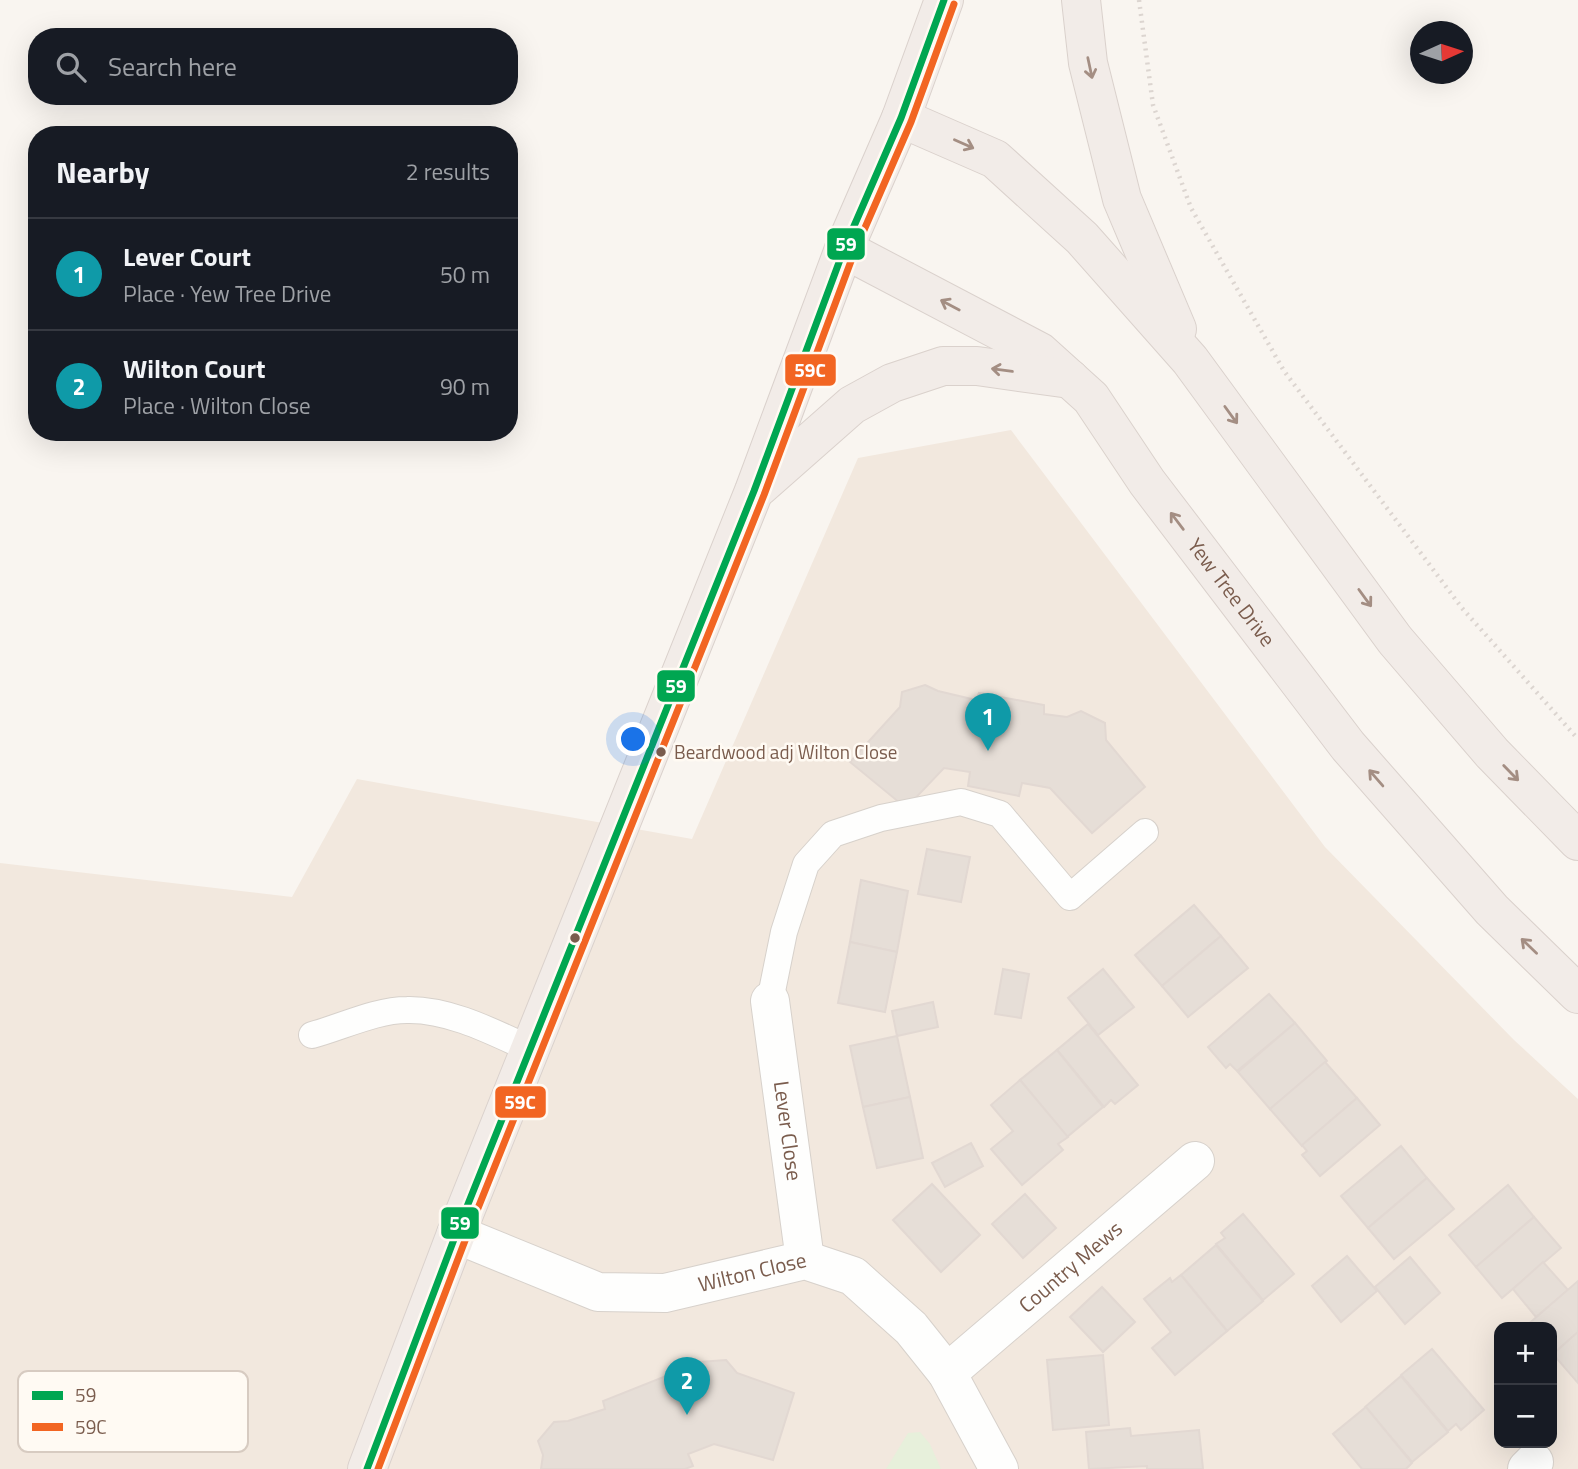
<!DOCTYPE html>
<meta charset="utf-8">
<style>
body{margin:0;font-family:"Titillium Web",sans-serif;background:#20242c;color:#f1f3f6}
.controls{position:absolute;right:21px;bottom:21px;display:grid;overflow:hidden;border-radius:14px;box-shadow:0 7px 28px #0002}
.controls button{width:63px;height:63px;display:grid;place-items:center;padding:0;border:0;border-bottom:2px solid #363941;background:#171b24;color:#f1f3f6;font:35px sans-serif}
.compass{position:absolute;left:1410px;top:21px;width:63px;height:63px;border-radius:50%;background:#171b24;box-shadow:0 7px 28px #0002;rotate:87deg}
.you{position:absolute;left:634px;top:740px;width:24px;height:24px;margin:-18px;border:5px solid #fff;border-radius:50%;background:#1a73e8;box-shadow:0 0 0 10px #1a73e833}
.badge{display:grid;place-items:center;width:46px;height:46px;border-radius:50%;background:#2563eb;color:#fff;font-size:23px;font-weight:700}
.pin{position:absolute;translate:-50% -58px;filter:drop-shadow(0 2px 4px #0008)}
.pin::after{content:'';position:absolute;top:37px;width:24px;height:21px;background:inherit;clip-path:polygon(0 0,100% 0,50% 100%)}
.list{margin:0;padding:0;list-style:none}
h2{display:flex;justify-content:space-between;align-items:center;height:91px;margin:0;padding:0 28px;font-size:30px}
h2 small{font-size:23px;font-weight:400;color:#9ea1a6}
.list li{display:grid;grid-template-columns:46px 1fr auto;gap:21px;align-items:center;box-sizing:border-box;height:112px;padding:0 28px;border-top:2px solid #363941}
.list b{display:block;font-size:26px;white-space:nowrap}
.list p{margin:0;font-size:23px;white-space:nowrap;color:#9ea1a6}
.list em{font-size:23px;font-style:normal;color:#9ea1a6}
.icon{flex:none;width:38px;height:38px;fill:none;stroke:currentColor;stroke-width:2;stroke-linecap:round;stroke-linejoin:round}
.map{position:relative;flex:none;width:1578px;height:1469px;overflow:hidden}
.search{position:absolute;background:#171b24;box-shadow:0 7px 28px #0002;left:28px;top:28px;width:490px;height:77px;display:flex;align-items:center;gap:18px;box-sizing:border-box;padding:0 24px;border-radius:28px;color:#9ea1a6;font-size:26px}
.panel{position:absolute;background:#171b24;box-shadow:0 7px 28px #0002;left:28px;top:126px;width:490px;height:315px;border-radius:28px}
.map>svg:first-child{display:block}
.residential{fill:#f2e8de;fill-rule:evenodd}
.green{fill:#e7f0db}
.building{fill:#e6ded7;stroke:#e2d8d2;stroke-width:2}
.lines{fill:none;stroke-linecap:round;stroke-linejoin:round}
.service-casing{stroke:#d7d1cb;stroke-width:28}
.minor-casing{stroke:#d7d1cb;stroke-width:40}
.trunk-casing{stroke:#dad1cc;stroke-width:40}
.path{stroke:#dcd5d0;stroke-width:4.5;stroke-dasharray:2 5;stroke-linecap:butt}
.service{stroke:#fefefd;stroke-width:26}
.minor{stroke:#fefefd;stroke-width:38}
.trunk{stroke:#f2ece8;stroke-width:38}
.bus-1-casing{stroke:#fffaf3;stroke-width:12}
.bus-2-casing{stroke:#fffaf3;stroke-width:12}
.bus-1{stroke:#00a651;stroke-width:7}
.bus-2{stroke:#f26522;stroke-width:7}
.oneway{stroke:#a48e83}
.bus-dot{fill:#7a5c4d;stroke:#fffaf3;stroke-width:2.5}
.labels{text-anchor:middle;stroke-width:5;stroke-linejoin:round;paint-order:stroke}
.bus-label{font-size:19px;fill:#7a5c4d;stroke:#fffaf3;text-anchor:start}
.street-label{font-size:21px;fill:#7a5c4d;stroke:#fffaf3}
.key{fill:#fffaf3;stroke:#d7cbc1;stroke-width:2}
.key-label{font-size:19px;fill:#7a5c4d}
.line-badge{stroke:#fffaf3;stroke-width:2.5}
.badge-label{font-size:19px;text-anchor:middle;font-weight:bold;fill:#fff}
</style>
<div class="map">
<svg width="1578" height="1469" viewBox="0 0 1578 1469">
<rect width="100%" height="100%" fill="#f9f5f0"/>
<path class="residential" d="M1011,430L1325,847L1514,1040L1578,1099V1469H0V863L292,897L357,779L692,839L858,458ZM1499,1327H1552V1443H1499Z"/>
<polygon class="green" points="920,1432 930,1444 941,1469 886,1469 908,1433"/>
<g class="building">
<polygon points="925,685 938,691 976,700 979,693 1044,705 1044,714 1067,717 1081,711 1105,723 1106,740 1145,787 1092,833 1050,788 1022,783 1019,796 968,786 970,772 944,768 906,808 850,762 900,707 902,692"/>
<polygon points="927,849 970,857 961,902 918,894"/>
<polygon points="861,880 908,891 897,952 850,942"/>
<polygon points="1194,905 1221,936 1162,986 1135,955"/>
<polygon points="1221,936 1248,968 1188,1017 1162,986"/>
<polygon points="850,942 897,952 885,1012 838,1003"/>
<polygon points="1003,969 1029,974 1021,1018 995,1014"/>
<polygon points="1103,969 1134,1007 1098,1035 1068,998"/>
<polygon points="1269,994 1295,1023 1237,1071 1230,1064 1226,1068 1208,1047"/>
<polygon points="933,1002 938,1027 897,1036 892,1011"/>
<polygon points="1295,1023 1327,1061 1270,1109 1238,1072"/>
<polygon points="1088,1024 1138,1085 1115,1104 1111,1100 1104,1107 1057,1050"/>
<polygon points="897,1036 910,1097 863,1107 850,1046"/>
<polygon points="1057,1050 1103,1107 1067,1137 1020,1080"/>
<polygon points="1325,1062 1357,1098 1302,1146 1270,1109"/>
<polygon points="1020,1080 1068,1137 1058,1144 1063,1150 1022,1185 991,1149 1013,1131 991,1105"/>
<polygon points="910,1097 923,1158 877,1168 863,1107"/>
<polygon points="1357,1098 1380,1125 1320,1176 1302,1155 1307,1151 1302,1145"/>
<polygon points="971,1143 983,1166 945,1187 932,1163"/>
<polygon points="1401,1146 1427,1178 1368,1228 1341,1196"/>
<polygon points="1427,1178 1454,1209 1394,1259 1368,1228"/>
<polygon points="932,1184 980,1235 941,1272 893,1220"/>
<polygon points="1508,1185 1534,1217 1476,1267 1449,1235"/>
<polygon points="1025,1194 1056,1228 1023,1258 992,1224"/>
<polygon points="1243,1214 1294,1274 1263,1300 1216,1244 1225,1238 1221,1233"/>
<polygon points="1534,1217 1561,1248 1502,1298 1476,1267"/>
<polygon points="1216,1245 1263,1301 1227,1331 1181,1275"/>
<polygon points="1347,1256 1377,1291 1341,1322 1312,1286"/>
<polygon points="1410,1257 1440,1293 1405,1324 1375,1287"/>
<polygon points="1543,1262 1568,1290 1536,1317 1513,1289"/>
<polygon points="1181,1275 1227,1331 1175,1375 1152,1348 1171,1332 1144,1299 1170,1278 1172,1282"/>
<polygon points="1578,1281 1578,1332 1554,1353 1552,1327 1525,1327"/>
<polygon points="1102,1287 1135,1322 1103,1352 1070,1317"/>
<polygon points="1578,1332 1578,1383 1553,1354"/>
<polygon points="1432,1349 1484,1410 1461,1430 1456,1424 1448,1431 1401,1375"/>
<polygon points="1103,1355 1109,1425 1053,1430 1047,1360"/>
<polygon points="726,1360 737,1373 794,1393 773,1460 714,1444 688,1454 693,1466 685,1469 541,1469 543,1455 538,1441 554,1422 568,1421 605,1409 603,1401 666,1376 670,1384 691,1375 699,1362"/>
<polygon points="1401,1376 1448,1432 1412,1462 1365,1407"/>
<polygon points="1366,1407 1412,1463 1406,1469 1362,1469 1333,1434"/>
<polygon points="1130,1428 1131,1436 1199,1430 1203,1469 1147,1469 1147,1466 1089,1469 1086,1432"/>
</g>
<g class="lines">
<g class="service-casing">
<g id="service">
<polyline points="770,1001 784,932 806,864 833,834 881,818 961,802 1000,814 1070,897 1145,832"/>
<path d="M312,1035C342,1027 376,1010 407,1010C449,1009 493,1032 530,1049"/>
</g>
</g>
<g class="minor-casing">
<g id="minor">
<path id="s1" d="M770,1001L805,1260"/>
<path id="s2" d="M456,1234L598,1292L665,1293L805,1260L853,1276L911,1328L947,1373L999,1469"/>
<path id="s3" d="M947,1373L1195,1161"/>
<polyline points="1527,1469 1534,1462"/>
</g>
</g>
<g class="trunk-casing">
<g id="trunk">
<polyline points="1081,0 1088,63 1122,199 1177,329"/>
<polyline points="901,118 995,159 1082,238 1190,360 1395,640 1492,753 1578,841"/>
<path id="s4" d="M844,249L1040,352L1091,398L1147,482L1348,746L1492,910L1578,994"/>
<polyline points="759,487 852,405 892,383 943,366 977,366 1070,379"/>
<polyline points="367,1469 456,1234 754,491 844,249 901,118 944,0"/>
</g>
</g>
<polyline class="path" points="1139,0 1153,105 1191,208 1284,371 1462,608 1578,739"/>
<use href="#service" class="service"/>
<use href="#minor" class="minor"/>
<use href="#trunk" class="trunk"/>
<g class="bus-1-casing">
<polyline id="bus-1" points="367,1469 456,1234 754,491 844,249 901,118 944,0"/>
</g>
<g class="bus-2-casing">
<polyline id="bus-2" points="378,1469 466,1238 764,495 854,253 911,122 954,4"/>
</g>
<use href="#bus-1" class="bus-1"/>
<use href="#bus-2" class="bus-2"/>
</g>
<defs><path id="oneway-shaft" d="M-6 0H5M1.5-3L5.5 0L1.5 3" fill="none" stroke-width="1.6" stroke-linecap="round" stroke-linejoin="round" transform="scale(1.75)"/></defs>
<g class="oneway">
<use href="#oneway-shaft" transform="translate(1090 68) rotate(78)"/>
<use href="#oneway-shaft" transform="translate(964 144) rotate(24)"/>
<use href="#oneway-shaft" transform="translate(950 305) rotate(-152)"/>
<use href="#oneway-shaft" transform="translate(1002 370) rotate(-172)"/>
<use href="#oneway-shaft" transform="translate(1231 415) rotate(54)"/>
<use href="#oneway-shaft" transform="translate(1177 521) rotate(-127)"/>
<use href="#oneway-shaft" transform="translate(1365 598) rotate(54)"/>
<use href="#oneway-shaft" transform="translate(1511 773) rotate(46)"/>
<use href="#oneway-shaft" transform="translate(1376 778) rotate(-131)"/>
<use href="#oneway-shaft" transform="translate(1529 946) rotate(-136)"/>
</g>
<g class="bus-dot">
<circle cx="661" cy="752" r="6"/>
<circle cx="575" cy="938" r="6"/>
</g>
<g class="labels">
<g class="bus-label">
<text x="674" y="759">Beardwood adj Wilton Close</text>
</g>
<g class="street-label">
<text dy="7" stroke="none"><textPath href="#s4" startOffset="530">Yew Tree Drive</textPath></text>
<text dy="7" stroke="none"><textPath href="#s1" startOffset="131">Lever Close</textPath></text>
<text dy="7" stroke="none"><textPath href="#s3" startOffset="163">Country Mews</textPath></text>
<text dy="7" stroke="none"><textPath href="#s2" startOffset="310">Wilton Close</textPath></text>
</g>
</g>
<rect x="18" y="1371" width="230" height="81" rx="10" class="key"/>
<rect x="32" y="1391" width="31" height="9" fill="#00a651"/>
<rect x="32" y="1423" width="31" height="8" fill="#f26522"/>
<g class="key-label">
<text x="75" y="1402">59</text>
<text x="75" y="1434">59C</text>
</g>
<g class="line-badge">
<rect x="826" y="227" width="40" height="34" rx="7" fill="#00a651"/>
<rect x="784" y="353" width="53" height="34" rx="7" fill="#f26522"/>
<rect x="656" y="669" width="40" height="34" rx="7" fill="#00a651"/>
<rect x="494" y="1085" width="53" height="34" rx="7" fill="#f26522"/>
<rect x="440" y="1206" width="40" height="34" rx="7" fill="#00a651"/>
</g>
<g class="badge-label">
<text x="846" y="251">59</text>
<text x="810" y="377">59C</text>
<text x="676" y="693">59</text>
<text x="520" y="1109">59C</text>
<text x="460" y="1230">59</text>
</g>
</svg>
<div class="controls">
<button>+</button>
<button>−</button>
</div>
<svg class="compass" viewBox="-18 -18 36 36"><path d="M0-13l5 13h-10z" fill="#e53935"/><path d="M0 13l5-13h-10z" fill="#9ea1a6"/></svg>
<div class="you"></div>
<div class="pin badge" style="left:988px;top:751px;background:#0f9aa8">1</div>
<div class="pin badge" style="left:687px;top:1415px;background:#0f9aa8">2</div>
<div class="search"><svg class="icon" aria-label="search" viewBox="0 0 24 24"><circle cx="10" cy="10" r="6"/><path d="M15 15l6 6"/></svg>Search here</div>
<section class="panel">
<h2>Nearby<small>2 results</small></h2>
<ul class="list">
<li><span class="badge" style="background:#0f9aa8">1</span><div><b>Lever Court</b><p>Place · Yew Tree Drive</p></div><em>50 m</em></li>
<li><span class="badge" style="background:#0f9aa8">2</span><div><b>Wilton Court</b><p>Place · Wilton Close</p></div><em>90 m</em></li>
</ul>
</section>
</div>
